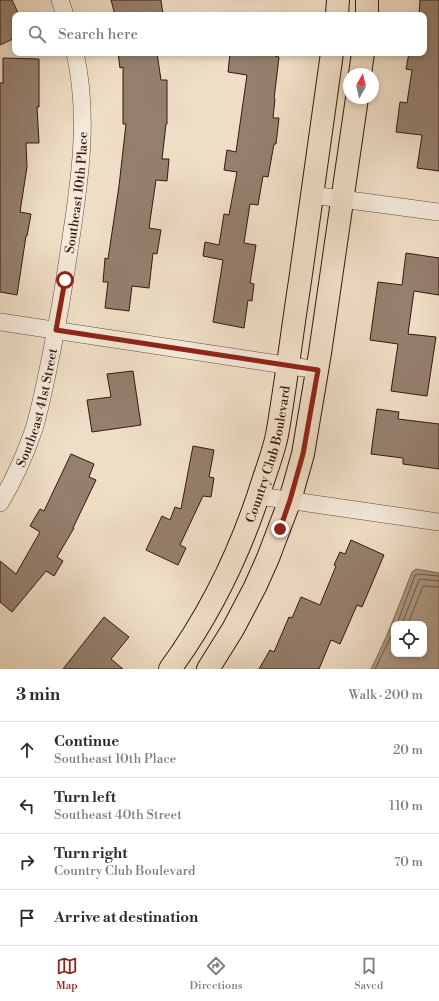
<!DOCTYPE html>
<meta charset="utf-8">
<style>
body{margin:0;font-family:"Libre Bodoni",serif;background:#f7f7f7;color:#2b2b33}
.controls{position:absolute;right:12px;bottom:12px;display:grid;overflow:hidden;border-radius:8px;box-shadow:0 2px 6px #0003}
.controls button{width:36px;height:36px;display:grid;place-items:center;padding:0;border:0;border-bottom:1px solid #e1e1e2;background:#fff;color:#2b2b33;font:20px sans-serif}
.compass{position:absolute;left:343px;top:68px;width:36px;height:36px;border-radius:50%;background:#fff;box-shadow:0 2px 6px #0003;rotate:8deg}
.stop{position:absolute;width:12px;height:12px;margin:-9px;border:3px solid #8f2418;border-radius:50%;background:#fff}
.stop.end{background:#8f2418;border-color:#fff;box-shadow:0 1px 4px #0008}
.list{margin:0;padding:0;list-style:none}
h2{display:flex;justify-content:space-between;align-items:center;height:52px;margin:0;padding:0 16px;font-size:17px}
h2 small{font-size:13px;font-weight:400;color:#7c7c81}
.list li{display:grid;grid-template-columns:26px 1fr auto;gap:12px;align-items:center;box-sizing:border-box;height:56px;padding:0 16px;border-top:1px solid #e1e1e2}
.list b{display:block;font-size:15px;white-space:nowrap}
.list p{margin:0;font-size:13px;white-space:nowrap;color:#7c7c81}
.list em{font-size:13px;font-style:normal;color:#7c7c81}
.icon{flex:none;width:22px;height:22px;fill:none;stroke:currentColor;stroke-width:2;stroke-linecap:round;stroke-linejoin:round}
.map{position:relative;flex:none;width:439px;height:669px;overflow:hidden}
.search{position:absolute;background:#fff;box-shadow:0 2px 6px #0003;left:12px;right:12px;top:12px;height:44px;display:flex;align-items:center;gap:10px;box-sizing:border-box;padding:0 14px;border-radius:8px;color:#7c7c81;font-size:15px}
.sheet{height:276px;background:#fff}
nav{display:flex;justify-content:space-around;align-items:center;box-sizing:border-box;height:56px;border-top:1px solid #e1e1e2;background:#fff;font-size:11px;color:#7c7c81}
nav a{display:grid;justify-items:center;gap:2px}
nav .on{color:#8f2418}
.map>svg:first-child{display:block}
.water{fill:#af9b87;stroke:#7e6757;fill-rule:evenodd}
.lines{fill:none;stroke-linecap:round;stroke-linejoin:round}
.shore{stroke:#725a4a;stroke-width:1}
.building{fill:#957f6e;stroke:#34180e}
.minor-casing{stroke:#634a3c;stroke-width:18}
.major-casing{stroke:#34180e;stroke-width:24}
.minor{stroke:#f5eada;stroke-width:17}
.major{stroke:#efdec6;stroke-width:22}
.route{stroke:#8f2418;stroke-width:5}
.labels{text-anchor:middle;stroke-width:4;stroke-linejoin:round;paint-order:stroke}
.street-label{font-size:13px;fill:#34180e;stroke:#f5eada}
</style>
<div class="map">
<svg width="439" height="669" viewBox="0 0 439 669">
<rect width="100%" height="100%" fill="#efdec6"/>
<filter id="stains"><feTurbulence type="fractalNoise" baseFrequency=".005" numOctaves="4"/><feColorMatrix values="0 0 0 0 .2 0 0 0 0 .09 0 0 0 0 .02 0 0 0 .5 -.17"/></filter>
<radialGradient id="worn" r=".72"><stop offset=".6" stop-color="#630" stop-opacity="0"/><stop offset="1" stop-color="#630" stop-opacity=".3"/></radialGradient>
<path class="water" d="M416,569L439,573V669H371C387,638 399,605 412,572ZM394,624H424V654H394Z"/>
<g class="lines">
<g class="shore">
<polyline points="397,624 415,575 418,574 439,576"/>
<polyline points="402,624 419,580 420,579 439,581"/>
<polyline points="408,624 423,586 424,586 439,587"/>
<polyline points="375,669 394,630"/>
</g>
</g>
<g class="building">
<polygon points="0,0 12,0 19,15 15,15 15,38 0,45"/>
<polygon points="111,0 161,0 163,15 115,15"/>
<polygon points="420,0 439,0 439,171 417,168 422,135 396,132 400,102 407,103 412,70 406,69 409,53 424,53 424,15 419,15"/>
<polygon points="118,53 157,53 161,80 167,80 167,124 166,124 162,159 169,159 167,181 156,180 149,228 161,230 157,254 153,253 149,288 132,286 129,311 105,308 108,282 103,282 105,258 108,259 119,186 126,124 123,124 123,67 120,68"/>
<polygon points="230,53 275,53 275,56 279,57 274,99 275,99 273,118 279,118 276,144 274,144 268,177 263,176 258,205 250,204 244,243 256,245 250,283 254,284 252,301 248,300 244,328 213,322 223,260 203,256 205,242 219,245 224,214 229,215 237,172 224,170 227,150 236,152 247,75 228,72"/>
<polygon points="3,58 39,59 39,107 37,107 39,143 26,143 27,167 20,212 31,214 27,236 26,236 17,295 0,292 0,83 3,83"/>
<polygon points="406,253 439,258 439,295 414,291 408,334 436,337 427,396 391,391 398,344 370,340 378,282 402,285"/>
<polygon points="133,371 141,425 92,432 87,400 111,397 107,374"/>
<polygon points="377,409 399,412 398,419 439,424 439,469 403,464 403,458 371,454"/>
<polygon points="193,446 214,450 209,477 214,478 211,497 203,496 180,545 186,548 178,565 146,550 162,516 170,520 175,507 181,509"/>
<polygon points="71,454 94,464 89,477 96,480 73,528 74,528 57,557 63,561 54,576 46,571 12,612 0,602 0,561 16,574 40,532 30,526 40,509 44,511"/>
<polygon points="351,540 384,555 362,607 357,605 340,644 331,640 319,669 259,669 270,650 274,652 289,617 292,618 301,597 320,605 336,566 334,565 340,552 345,554"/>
<polygon points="104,617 129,637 111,659 123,669 63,669"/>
</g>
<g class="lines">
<g class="minor-casing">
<g id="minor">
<polyline points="60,0 65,15"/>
<polyline points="312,195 439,212"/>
<polyline points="0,322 318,370"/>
<polyline points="259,496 439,522"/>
<path id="s1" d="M0,503C14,480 25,455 34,429C41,405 46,380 51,355C58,321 64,286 69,251C79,186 90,118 75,53"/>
</g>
</g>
<g class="major-casing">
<g id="major">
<polyline points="337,15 338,0"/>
<polyline points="367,15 367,0"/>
<polyline points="360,74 363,53"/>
<path id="s2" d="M170,669C211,613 242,548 263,481C268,466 274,450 277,435C286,384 292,332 300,281C311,205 322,129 332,53"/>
<polyline points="208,669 233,629 255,587 268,558 290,500 303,454 320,353 357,98"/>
</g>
</g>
<use href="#minor" class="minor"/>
<use href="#major" class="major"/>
</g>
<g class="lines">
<polyline class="route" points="65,280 56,330 318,370 303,454 290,500 280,529"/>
</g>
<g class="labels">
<g class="street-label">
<text dy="5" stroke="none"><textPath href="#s1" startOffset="322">Southeast 10th Place</textPath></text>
<text dy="5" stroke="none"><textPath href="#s1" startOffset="103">Southeast 41st Street</textPath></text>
<text dy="5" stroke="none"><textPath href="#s2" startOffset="238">Country Club Boulevard</textPath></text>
</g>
</g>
<rect width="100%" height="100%" filter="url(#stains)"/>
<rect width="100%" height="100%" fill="url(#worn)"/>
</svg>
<div class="controls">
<button><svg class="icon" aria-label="locate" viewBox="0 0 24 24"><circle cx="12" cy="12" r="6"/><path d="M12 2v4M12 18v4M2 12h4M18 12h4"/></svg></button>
</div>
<svg class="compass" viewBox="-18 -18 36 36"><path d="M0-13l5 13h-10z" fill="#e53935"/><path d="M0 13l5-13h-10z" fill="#7c7c81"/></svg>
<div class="stop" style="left:65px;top:280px"></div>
<div class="stop end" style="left:280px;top:529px"></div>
<div class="search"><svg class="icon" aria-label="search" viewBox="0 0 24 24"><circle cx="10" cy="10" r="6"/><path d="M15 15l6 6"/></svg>Search here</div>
</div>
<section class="sheet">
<h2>3 min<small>Walk · 200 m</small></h2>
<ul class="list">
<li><svg class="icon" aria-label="ahead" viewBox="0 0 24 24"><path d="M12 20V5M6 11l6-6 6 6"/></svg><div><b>Continue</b><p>Southeast 10th Place</p></div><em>20 m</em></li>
<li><svg class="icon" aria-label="left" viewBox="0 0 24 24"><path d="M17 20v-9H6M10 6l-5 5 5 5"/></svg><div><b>Turn left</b><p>Southeast 40th Street</p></div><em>110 m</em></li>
<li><svg class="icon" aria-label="right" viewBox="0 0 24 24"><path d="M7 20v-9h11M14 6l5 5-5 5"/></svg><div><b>Turn right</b><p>Country Club Boulevard</p></div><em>70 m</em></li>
<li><svg class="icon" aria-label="arrive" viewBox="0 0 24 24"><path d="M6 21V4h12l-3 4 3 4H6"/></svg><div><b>Arrive at destination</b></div></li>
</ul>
</section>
<nav>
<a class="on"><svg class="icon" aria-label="map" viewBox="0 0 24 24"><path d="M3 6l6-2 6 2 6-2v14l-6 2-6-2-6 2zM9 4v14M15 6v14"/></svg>Map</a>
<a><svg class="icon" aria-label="directions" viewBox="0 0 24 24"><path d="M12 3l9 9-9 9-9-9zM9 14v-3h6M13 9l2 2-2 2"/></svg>Directions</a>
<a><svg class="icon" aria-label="saved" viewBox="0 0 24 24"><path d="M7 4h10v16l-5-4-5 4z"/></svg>Saved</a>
</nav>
